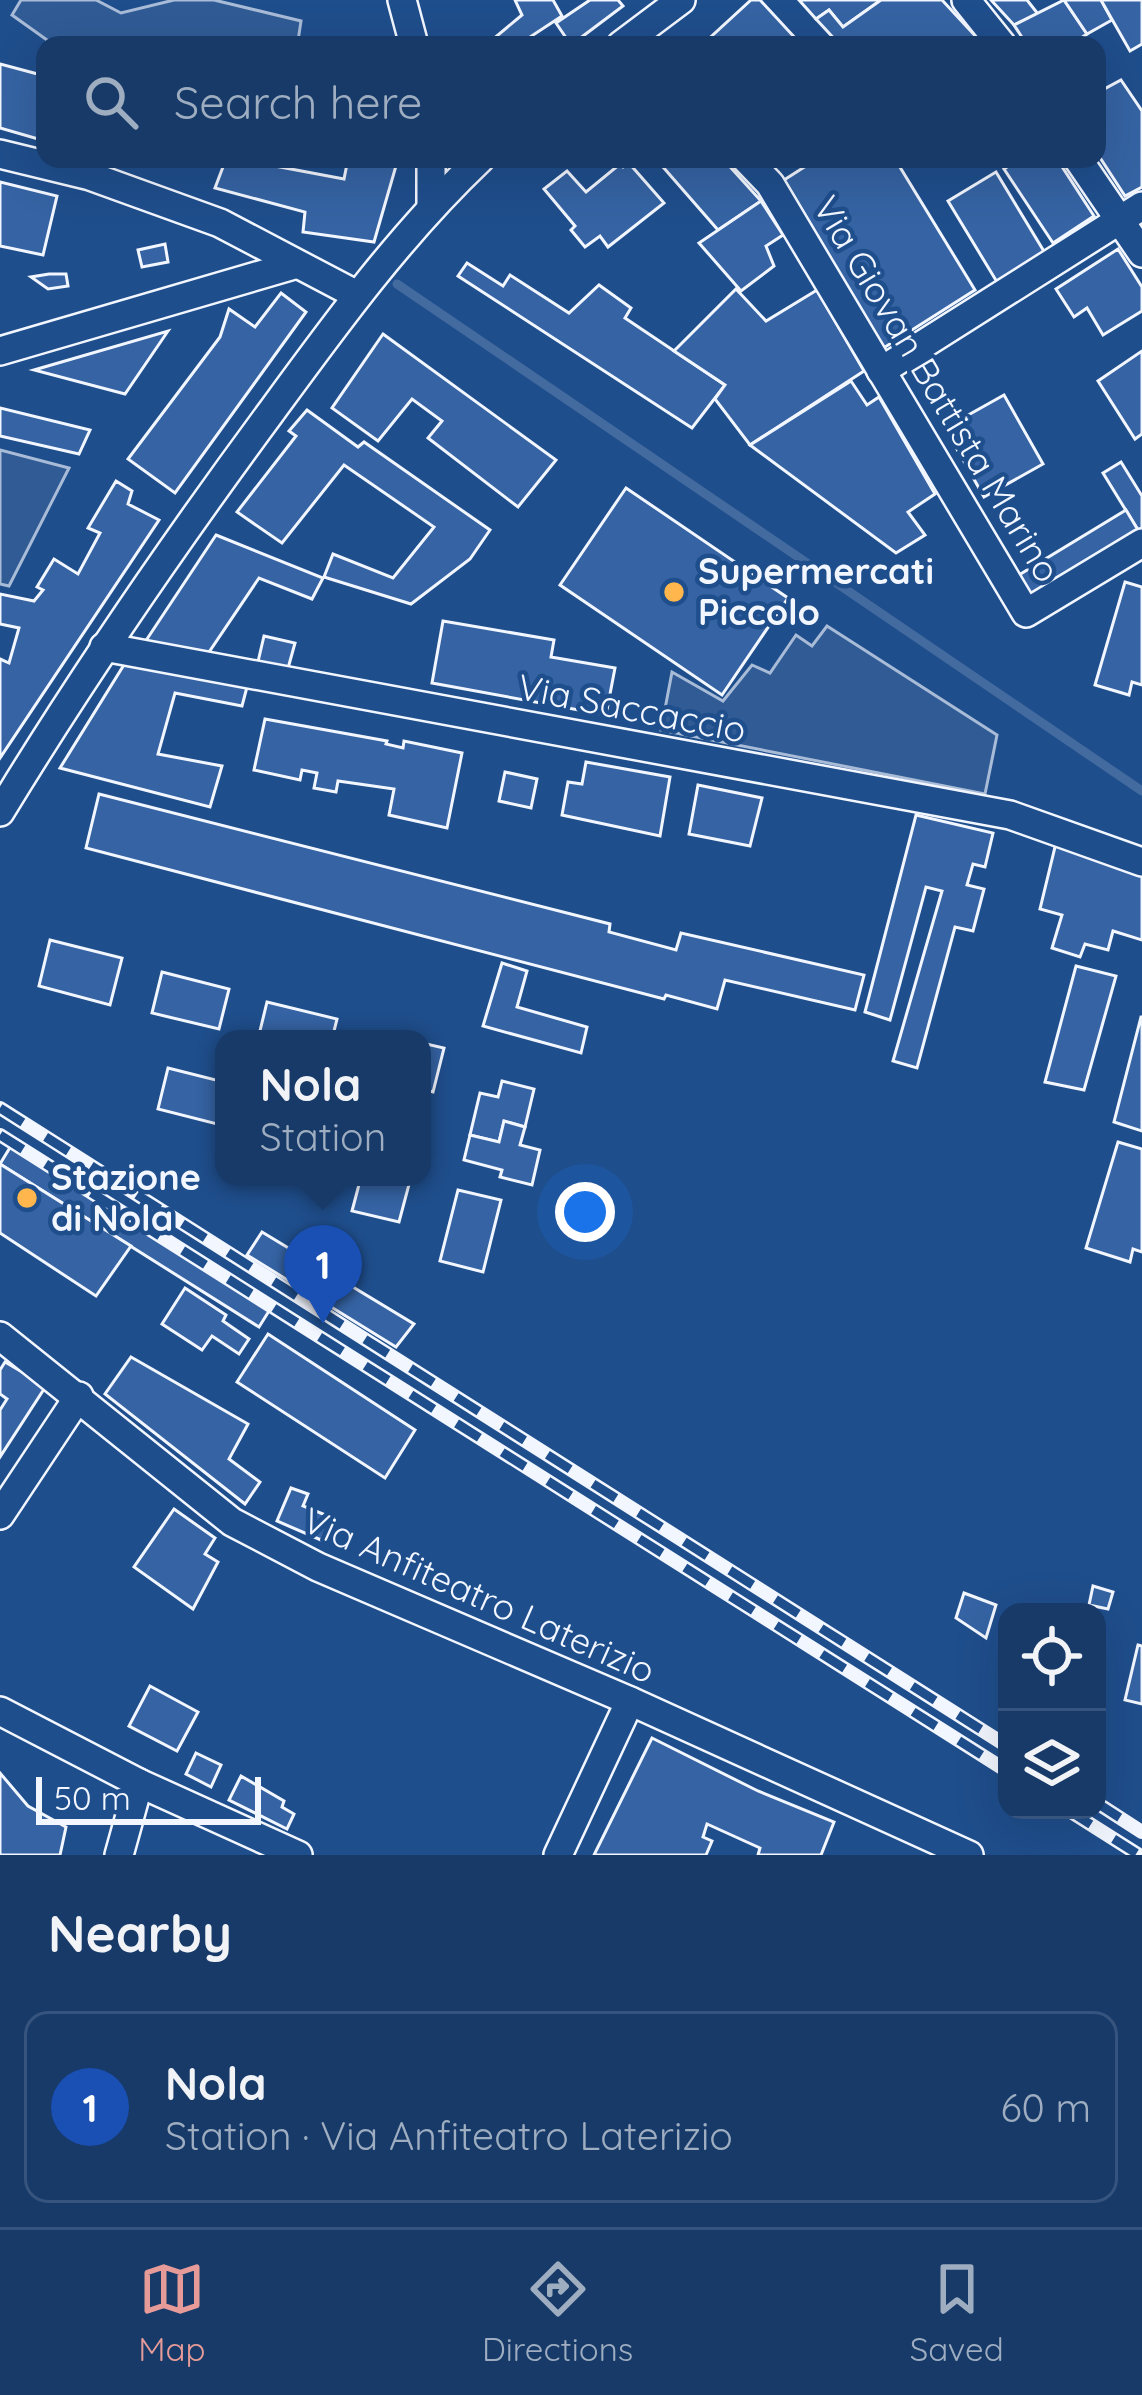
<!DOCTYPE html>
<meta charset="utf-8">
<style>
body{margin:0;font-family:Quicksand,sans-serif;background:#20416f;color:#f1f3f6}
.controls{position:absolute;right:36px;bottom:36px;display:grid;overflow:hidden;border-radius:24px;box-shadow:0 12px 48px #0002}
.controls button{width:108px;height:108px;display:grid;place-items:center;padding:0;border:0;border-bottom:3px solid #36547d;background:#173a69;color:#f1f3f6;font:60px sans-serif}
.scale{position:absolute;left:36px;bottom:30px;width:225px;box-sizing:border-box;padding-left:12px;border:6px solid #f2f6ff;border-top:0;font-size:33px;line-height:42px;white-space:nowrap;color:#f2f6ff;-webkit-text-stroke:9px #1f4e8c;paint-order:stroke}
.you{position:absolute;left:585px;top:1212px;width:42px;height:42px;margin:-30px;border:9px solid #fff;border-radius:50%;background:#1a73e8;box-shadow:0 0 0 18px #1a73e833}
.badge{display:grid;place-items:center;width:78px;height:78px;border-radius:50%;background:#e69b98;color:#fff;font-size:39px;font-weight:700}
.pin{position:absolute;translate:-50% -99px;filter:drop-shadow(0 3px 6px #0008)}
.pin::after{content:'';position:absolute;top:63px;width:42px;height:36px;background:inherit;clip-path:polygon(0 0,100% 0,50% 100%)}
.popup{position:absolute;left:215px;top:1030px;width:216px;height:156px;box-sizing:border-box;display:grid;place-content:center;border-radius:24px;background:#173a69;filter:drop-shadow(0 3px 9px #0005);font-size:39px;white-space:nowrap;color:#9eadc0}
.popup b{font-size:45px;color:#f1f3f6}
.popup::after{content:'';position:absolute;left:50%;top:100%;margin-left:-24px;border:24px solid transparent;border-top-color:#173a69}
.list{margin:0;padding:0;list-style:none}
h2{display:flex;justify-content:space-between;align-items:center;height:156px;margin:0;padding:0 48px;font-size:51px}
h2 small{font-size:39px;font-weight:400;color:#9eadc0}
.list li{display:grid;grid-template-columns:78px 1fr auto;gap:36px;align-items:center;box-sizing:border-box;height:192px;margin:0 24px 24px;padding:0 24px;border:3px solid #36547d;border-radius:24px}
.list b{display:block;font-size:45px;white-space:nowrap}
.list p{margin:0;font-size:39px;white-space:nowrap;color:#9eadc0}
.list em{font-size:39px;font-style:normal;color:#9eadc0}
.icon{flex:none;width:66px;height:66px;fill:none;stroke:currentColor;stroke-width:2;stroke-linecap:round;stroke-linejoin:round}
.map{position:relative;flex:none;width:1142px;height:1855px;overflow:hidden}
.search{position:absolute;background:#173a69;box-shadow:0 12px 48px #0002;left:36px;right:36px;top:36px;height:132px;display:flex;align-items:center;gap:30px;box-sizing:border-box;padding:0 42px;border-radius:24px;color:#9eadc0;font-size:45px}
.sheet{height:372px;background:#173a69}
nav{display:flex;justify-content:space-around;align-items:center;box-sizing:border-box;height:168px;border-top:3px solid #36547d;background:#173a69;font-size:33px;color:#9eadc0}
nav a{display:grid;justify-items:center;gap:6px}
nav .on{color:#e69b98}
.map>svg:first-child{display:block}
.built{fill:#305b95;stroke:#a8bbd7;stroke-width:3}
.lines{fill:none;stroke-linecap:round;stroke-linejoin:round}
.stream{stroke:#446ba0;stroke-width:9}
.building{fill:#3563a3;stroke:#f2f6ff;stroke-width:3}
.minor-casing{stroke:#f2f6ff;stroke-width:32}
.minor{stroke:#1f4e8c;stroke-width:27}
.rail-casing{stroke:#f2f6ff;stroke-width:14}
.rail{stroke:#1f4e8c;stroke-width:9;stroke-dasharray:27;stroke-linecap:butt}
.poi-dot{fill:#ffb74d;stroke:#1f4e8c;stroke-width:4.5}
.labels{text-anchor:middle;stroke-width:9;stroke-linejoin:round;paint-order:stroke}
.street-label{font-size:36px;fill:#f2f6ff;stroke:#1f4e8c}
.poi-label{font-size:36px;font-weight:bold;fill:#f2f6ff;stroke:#1f4e8c;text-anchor:start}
</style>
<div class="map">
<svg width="1142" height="1855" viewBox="0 0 1142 1855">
<rect width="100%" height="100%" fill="#1f4e8c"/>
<g class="built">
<polygon points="21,0 96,0 121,13 174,0 214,0 301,21 298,41 309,45 54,45 12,15"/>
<polygon points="0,450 69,468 9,586 0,584"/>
<polygon points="827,626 997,735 985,794 661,730 672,672 723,701 752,665 770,673 796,635 812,646"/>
</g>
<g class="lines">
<polyline class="stream" points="397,284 1142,791"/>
</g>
<g class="building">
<polygon points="515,0 553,0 562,16 530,37 537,45 486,45 522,15"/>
<polygon points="590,0 618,0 623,6 571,45 556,23"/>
<polygon points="751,0 760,0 797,40 790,45 702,45"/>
<polygon points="799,0 881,0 843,27 829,10 816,19"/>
<polygon points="881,0 942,0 980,41 975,45 840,45 816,19 829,10 843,27"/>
<polygon points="991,0 1027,0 1038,14 1014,25"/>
<polygon points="1064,0 1087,34 1070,45 1027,45 1014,25"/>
<polygon points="1064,0 1101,0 1112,20 1087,34"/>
<polygon points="1101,0 1142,0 1142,44 1130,51"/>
<polygon points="0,64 45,76 45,141 0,128"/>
<polygon points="1121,80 1142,111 1142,187 1125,196 1097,153 1097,93"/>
<polygon points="226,159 277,159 275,166 344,179 348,159 398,159 374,242 303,232 305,212 215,188"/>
<polygon points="656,159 723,159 761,201 718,230"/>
<polygon points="817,159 895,159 975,290 882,349 784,180"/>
<polygon points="1020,159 1057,159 1094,216 1053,243 1004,169"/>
<polygon points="628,162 664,203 608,247 600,236 585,247 571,230 575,226 544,189 567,171 586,192 620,164 623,167"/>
<polygon points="996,172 1045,253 997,282 948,201"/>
<polygon points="0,182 57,196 43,255 0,246"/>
<polygon points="761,201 783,235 766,246 774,266 741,291 699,243"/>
<polygon points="165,244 168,262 142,267 138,250"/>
<polygon points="1118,249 1142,287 1142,311 1103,335 1087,308 1074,317 1056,289"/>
<polygon points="467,263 503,286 510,275 569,313 599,285 631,308 625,318 725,385 692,428 458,276"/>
<polygon points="49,274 66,274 68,286 48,289 31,277"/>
<polygon points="736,289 766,321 817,290 864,371 750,445 715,399 725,385 674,351"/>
<polygon points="281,293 306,312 175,493 128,459 220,337 229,309 255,327"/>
<polygon points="168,331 125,394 34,370"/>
<polygon points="383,334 556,460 518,507 428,438 442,421 412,399 378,441 332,408"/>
<polygon points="1142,351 1142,434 1135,439 1098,381"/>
<polygon points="851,381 867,405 879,397 935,494 908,512 925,535 896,553 750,445"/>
<polygon points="1004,395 1043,464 984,497 945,428"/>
<polygon points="0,408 90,430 79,454 0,436"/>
<polygon points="307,410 358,447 364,442 490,530 470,559 411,604 324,577 333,554 393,578 434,527 344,465 282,543 237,512 296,436 289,431"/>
<polygon points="1121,462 1142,496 1142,528 1138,530 1103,473"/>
<polygon points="116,481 132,491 128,504 159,520 0,758 0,659 9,663 19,628 0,624 0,594 34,601 43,590 37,587 54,559 78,574 100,533 88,528"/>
<polygon points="626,488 788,598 722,695 560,585"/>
<polygon points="1126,510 1138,530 1027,599 1014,578"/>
<polygon points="216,535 323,578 312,599 259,578 205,658 145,642"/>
<polygon points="1125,582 1142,587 1142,685 1132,682 1129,695 1095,685"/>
<polygon points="443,621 554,640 551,657 615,668 606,715 432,683"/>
<polygon points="264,636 295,643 287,672 257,666"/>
<polygon points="127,660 247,687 242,706 175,693 158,754 222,766 210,807 60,768"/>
<polygon points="265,719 387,741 386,744 403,748 404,741 462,753 447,828 389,815 394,789 338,781 336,792 314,788 317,773 302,770 300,780 254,770"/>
<polygon points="586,762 670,777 660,836 562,815 568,782 582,784"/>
<polygon points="505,772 537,779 531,808 499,801"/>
<polygon points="698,785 762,798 750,846 689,834"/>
<polygon points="99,794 610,924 609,932 676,950 681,933 864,975 855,1010 725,980 717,1009 666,995 664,999 86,848"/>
<polygon points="916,815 993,833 985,867 973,864 967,885 984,889 973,931 955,927 917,1068 893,1061 942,891 926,887 890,1020 865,1012"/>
<polygon points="1056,843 1142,868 1142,940 1113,931 1108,950 1085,944 1080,957 1052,948 1062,915 1040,909"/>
<polygon points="50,940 122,958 110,1005 39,986"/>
<polygon points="502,963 527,971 517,1007 587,1027 581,1053 483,1026"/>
<polygon points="1076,966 1116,976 1084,1090 1045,1082"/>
<polygon points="162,972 229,989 219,1029 152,1013"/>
<polygon points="267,1002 337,1019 332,1039 258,1039"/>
<polygon points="1141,1017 1142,1017 1142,1131 1114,1122"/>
<polygon points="422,1043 444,1048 433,1092 422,1089"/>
<polygon points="168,1068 224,1082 217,1124 158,1109"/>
<polygon points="502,1081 534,1089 525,1127 504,1121 499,1142 470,1135 480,1093 498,1097"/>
<polygon points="504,1121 525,1127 520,1145 540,1150 532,1185 500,1177 502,1170 464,1160 470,1135 499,1142"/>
<polygon points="14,1141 274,1303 259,1327 0,1164"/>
<polygon points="1118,1142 1142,1149 1142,1252 1133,1249 1130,1262 1086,1248"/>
<polygon points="0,1164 131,1246 96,1296 0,1233"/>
<polygon points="361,1177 411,1177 399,1222 352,1211"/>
<polygon points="458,1190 501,1200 483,1272 440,1261"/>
<polygon points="262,1232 414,1324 396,1347 247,1255"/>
<polygon points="185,1288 226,1315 223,1321 249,1339 239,1354 212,1336 202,1350 162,1324"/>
<polygon points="268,1334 415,1430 385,1478 237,1382"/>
<polygon points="131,1357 248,1424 229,1459 260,1482 245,1504 105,1394"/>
<polygon points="5,1362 46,1386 0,1457 0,1410 7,1399 0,1394 0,1370"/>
<polygon points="291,1488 308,1494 303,1506 333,1518 321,1540 277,1521"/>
<polygon points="174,1509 215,1538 205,1554 218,1562 193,1609 134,1567"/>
<polygon points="1093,1586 1113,1592 1108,1609 1089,1605"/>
<polygon points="964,1593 996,1605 986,1638 956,1618"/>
<polygon points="1138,1645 1142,1646 1142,1704 1125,1700"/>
<polygon points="150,1686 198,1712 177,1751 129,1726"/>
<polygon points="652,1738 758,1791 834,1822 821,1855 758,1855 760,1848 707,1824 703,1837 712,1841 706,1855 594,1855"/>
<polygon points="196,1753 221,1765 211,1787 186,1774"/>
<polygon points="0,1773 28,1806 66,1827 60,1855 0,1855"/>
<polygon points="241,1776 284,1801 282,1807 294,1814 287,1829 229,1800"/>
</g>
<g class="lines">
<g class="minor-casing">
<g id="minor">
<polyline points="402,0 414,45"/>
<polyline points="966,0 1002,45"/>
<polyline points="621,45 681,0"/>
<polyline points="0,154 90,176 220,223 357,295"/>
<polyline points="746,159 770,184 1026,613 1142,543"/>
<polyline points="1078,159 1142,253"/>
<polyline points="431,206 431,159"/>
<polyline points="0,351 294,265"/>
<polyline points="881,371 1142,206"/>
<polyline points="104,647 1010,815 1142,862"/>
<path d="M0,812C84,674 175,542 271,412C336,323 400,235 480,159"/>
<polyline points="0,1336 232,1522 318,1567 630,1701 969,1855"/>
<polyline points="0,1515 79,1396"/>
<polyline points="0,1711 139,1783 298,1855"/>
<polyline points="119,1855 139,1783"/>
<polyline points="558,1855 630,1701"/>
</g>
</g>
<use href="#minor" class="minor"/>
<g class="rail-casing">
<g id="rail">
<polyline points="0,1108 1007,1746"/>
<polyline points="0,1135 1007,1771"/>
<polyline points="1097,1803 1142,1832"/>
<polyline points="1068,1810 1139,1855"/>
</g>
</g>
<use href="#rail" class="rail"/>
</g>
<g class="poi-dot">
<circle cx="674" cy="592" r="12"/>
<circle cx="27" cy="1198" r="12"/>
</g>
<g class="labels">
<g class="street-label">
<text transform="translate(937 389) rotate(59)" y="13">Via Giovan Battista Marino</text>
<text transform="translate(632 708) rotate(11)" y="13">Via Saccaccio</text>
<text transform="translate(479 1595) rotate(24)" y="13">Via Anfiteatro Laterizio</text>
</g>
<g class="poi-label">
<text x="698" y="584">Supermercati<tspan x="698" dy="41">Piccolo</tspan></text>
<text x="51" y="1190">Stazione<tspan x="51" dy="41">di Nola</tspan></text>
</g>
</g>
</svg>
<div class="controls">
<button><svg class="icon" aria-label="locate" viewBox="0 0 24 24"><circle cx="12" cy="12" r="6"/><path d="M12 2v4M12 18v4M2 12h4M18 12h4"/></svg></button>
<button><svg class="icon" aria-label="layers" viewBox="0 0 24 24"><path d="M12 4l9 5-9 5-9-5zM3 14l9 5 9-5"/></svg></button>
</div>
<div class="scale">50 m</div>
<div class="you"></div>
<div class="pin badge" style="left:323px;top:1324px;background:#1a4fb4">1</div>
<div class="popup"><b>Nola</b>Station</div>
<div class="search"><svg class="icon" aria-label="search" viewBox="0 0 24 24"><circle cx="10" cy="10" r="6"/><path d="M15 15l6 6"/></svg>Search here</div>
</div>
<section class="sheet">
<h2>Nearby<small></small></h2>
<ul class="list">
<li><span class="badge" style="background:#1a4fb4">1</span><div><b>Nola</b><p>Station · Via Anfiteatro Laterizio</p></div><em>60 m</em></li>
</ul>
</section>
<nav>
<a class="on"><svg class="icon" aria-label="map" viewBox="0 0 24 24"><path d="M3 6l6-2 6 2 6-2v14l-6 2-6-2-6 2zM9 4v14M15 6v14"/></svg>Map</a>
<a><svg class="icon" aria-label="directions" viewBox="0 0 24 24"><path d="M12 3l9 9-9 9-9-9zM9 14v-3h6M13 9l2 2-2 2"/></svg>Directions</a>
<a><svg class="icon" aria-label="saved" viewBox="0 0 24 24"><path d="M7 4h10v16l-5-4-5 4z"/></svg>Saved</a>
</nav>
